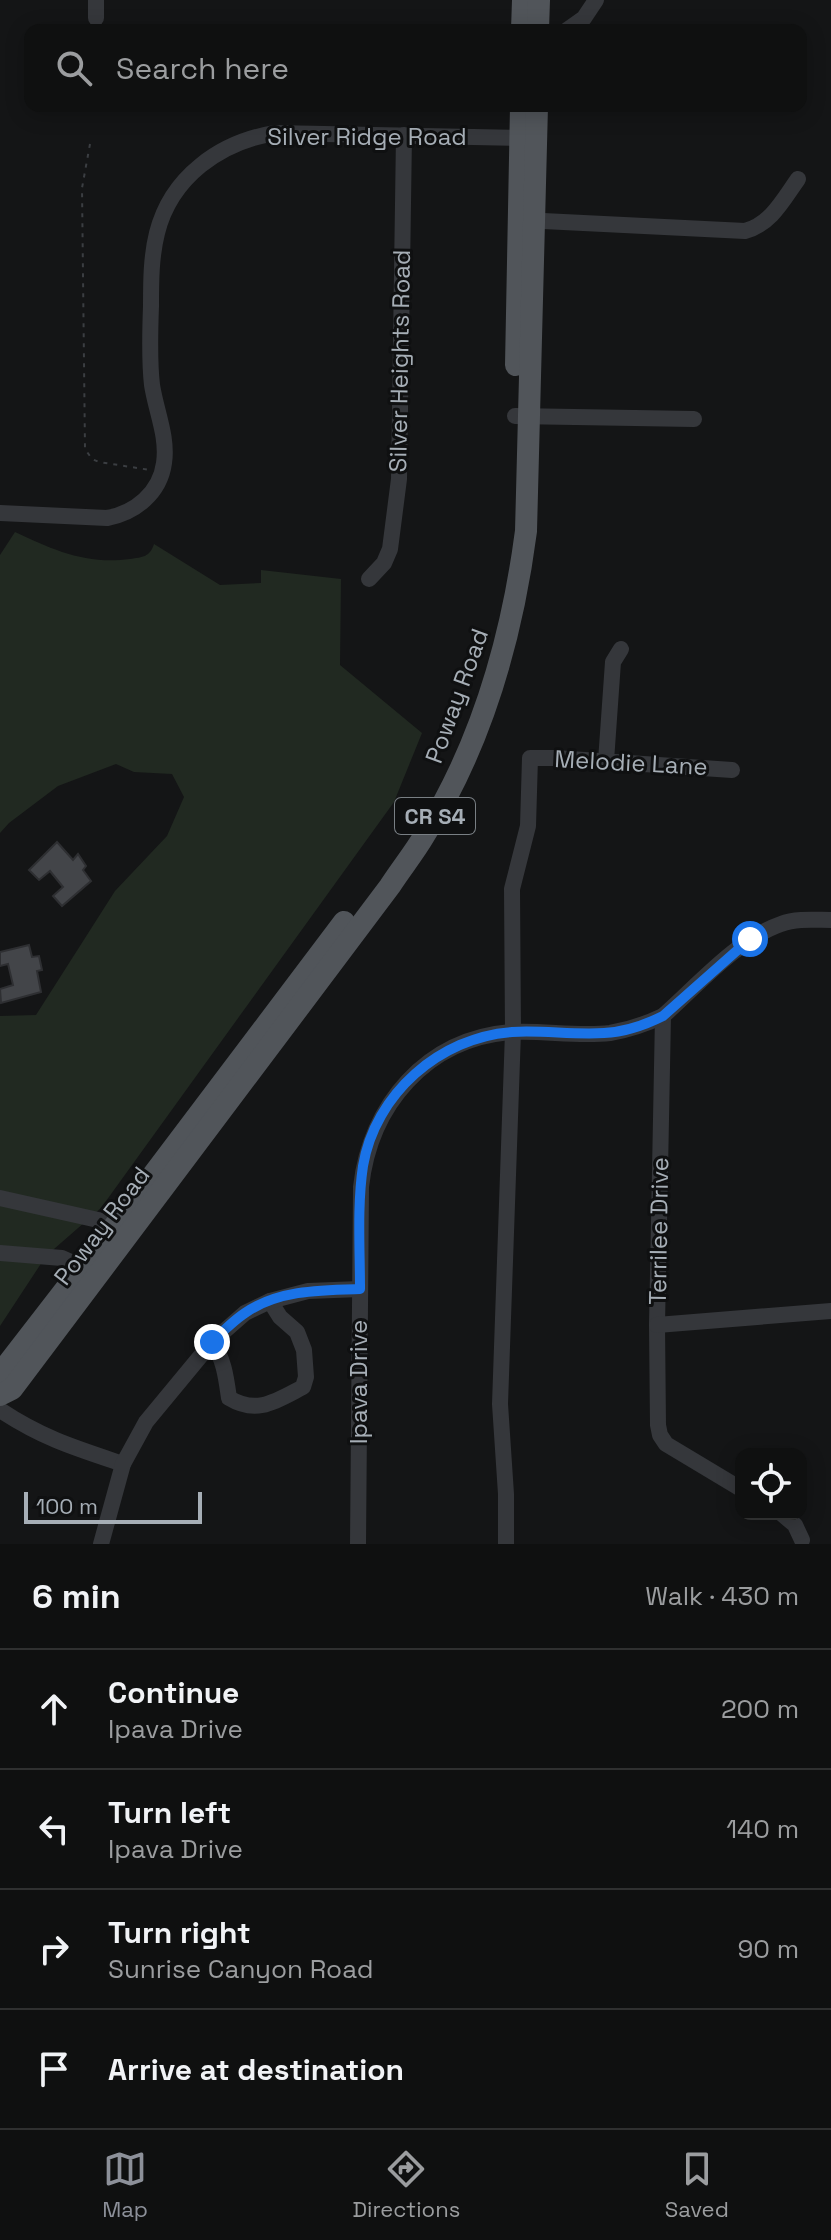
<!DOCTYPE html>
<meta charset="utf-8">
<style>
body{margin:0;font-family:"Space Grotesk",sans-serif;background:#181919;color:#f1f3f6}
.controls{position:absolute;right:24px;bottom:24px;display:grid;overflow:hidden;border-radius:16px;box-shadow:0 4px 20px #0003}
.controls button{width:72px;height:72px;display:grid;place-items:center;padding:0;border:0;border-bottom:2px solid #2f3030;background:#0f1010;color:#f1f3f6;font:40px sans-serif}
.scale{position:absolute;left:24px;bottom:20px;width:178px;box-sizing:border-box;padding-left:8px;border:4px solid #a6aeb6;border-top:0;font-size:22px;line-height:28px;white-space:nowrap;color:#a6aeb6;-webkit-text-stroke:6px #0f1011;paint-order:stroke}
.stop{position:absolute;width:24px;height:24px;margin:-18px;border:6px solid #1a73e8;border-radius:50%;background:#fff}
.stop.end{background:#1a73e8;border-color:#fff;box-shadow:0 2px 8px #0008}
.list{margin:0;padding:0;list-style:none}
h2{display:flex;justify-content:space-between;align-items:center;height:104px;margin:0;padding:0 32px;font-size:34px}
h2 small{font-size:26px;font-weight:400;color:#9b9d9f}
.list li{display:grid;grid-template-columns:52px 1fr auto;gap:24px;align-items:center;box-sizing:border-box;height:120px;padding:0 32px;border-top:2px solid #2f3030}
.list b{display:block;font-size:30px;white-space:nowrap}
.list p{margin:0;font-size:26px;white-space:nowrap;color:#9b9d9f}
.list em{font-size:26px;font-style:normal;color:#9b9d9f}
.icon{flex:none;width:44px;height:44px;fill:none;stroke:currentColor;stroke-width:2;stroke-linecap:round;stroke-linejoin:round}
.map{position:relative;flex:none;width:831px;height:1544px;overflow:hidden}
.search{position:absolute;background:#0f1010;box-shadow:0 4px 20px #0003;left:24px;right:24px;top:24px;height:88px;display:flex;align-items:center;gap:20px;box-sizing:border-box;padding:0 28px;border-radius:16px;color:#9b9d9f;font-size:30px}
.sheet{height:584px;background:#0f1010}
nav{display:flex;justify-content:space-around;align-items:center;box-sizing:border-box;height:112px;border-top:2px solid #2f3030;background:#0f1010;font-size:22px;color:#9b9d9f}
nav a{display:grid;justify-items:center;gap:4px}
nav .on{color:#8c9099}
.map>svg:first-child{display:block}
.green{fill:#212921}
.building{fill:#434549;stroke:#2e2f32;stroke-width:2}
.lines{fill:none;stroke-linecap:round;stroke-linejoin:round}
.path{stroke:#3b3e42;stroke-width:2;stroke-dasharray:4 6;stroke-linecap:butt}
.minor{stroke:#35373b;stroke-width:16}
.major{stroke:#51555a;stroke-width:22}
.route{stroke:#1a73e8;stroke-width:10}
.labels{text-anchor:middle;stroke-width:6;stroke-linejoin:round;paint-order:stroke}
.shield{fill:#0f1011;stroke:#797f84;stroke-width:2}
.shield-label{font-size:22px;font-weight:bold;fill:#a6aeb6}
.street-label{font-size:24px;fill:#a6aeb6;stroke:#0f1011}
</style>
<div class="map">
<svg width="831" height="1544" viewBox="0 0 831 1544">
<rect width="100%" height="100%" fill="#141516"/>
<path class="green" d="M15,532C53,550 87,565 130,559C143,557 150,557 154,544L220,585L261,583V570L341,579L340,665L422,733L394,802L101,1208L46,1256L0,1326V1016L36,1015L115,891L167,836L184,797L172,774L134,772L116,764L58,786L9,823L0,833V555Z"/>
<g class="building">
<polygon points="57,842 73,860 78,854 86,866 83,870 91,881 62,906 53,896 63,887 50,871 39,880 29,870"/>
<polygon points="29,945 32,957 39,956 42,970 37,971 41,992 1,1003 0,989 13,985 8,964 0,966 0,952"/>
</g>
<g class="lines">
<polyline class="path" points="90,144 82,188 85,449 92,459 99,462 150,470"/>
<g class="minor">
<polyline points="96,18 96,0"/>
<polyline points="567,30 584,18 596,0"/>
<path d="M523,220L745,231C771,224 783,200 798,179"/>
<polyline points="515,416 694,419"/>
<path d="M0,513L107,518C135,513 160,493 164,463C168,437 156,411 152,385C149,359 150,333 151,306C151,282 151,257 157,233C171,177 220,142 275,133L521,138"/>
<polyline points="369,579 384,563 390,549 399,479 404,135"/>
<polyline points="606,761 613,662 621,649"/>
<polyline points="663,1016 657,1325 658,1425 660,1435 666,1444 741,1489"/>
<polyline points="0,1198 116,1224"/>
<polyline points="0,1253 62,1258 91,1271"/>
<polyline points="657,1325 831,1311"/>
<path d="M212,1342C224,1359 226,1377 229,1398C257,1415 276,1401 303,1387L306,1377L304,1350L297,1332L280,1317L270,1301"/>
<path d="M0,1410C42,1438 75,1448 123,1464"/>
<polyline points="782,1514 795,1525 802,1540"/>
<polyline points="101,1544 123,1464 146,1422 213,1341 245,1313 270,1301 308,1291 360,1289"/>
<path d="M358,1544L361,1187C370,1105 426,1039 511,1032C544,1030 577,1037 610,1033C628,1030 646,1024 663,1016C697,986 738,939 781,924C797,918 815,920 831,920"/>
<polyline points="506,1544 506,1494 500,1404 513,1032 512,889 528,826 530,758 555,758 732,770"/>
</g>
<g class="major">
<polyline points="522,30 523,0"/>
<polyline points="538,30 539,0"/>
<polyline points="516,365 521,106"/>
<polyline points="0,1374 116,1224 344,922"/>
<path d="M0,1395L12,1389L390,886C401,869 414,853 424,836C482,744 512,638 526,531L537,106"/>
</g>
</g>
<g class="lines">
<path class="route" d="M212,1342C222,1332 233,1321 245,1313C278,1290 321,1290 360,1289C360,1249 357,1206 363,1166C375,1094 440,1037 512,1032C542,1030 573,1035 604,1033C624,1032 645,1025 663,1016L750,939"/>
</g>
<g class="labels">
<rect class="shield" x="395" y="798" width="80" height="36" rx="6"/>
<g class="shield-label">
<text x="435" y="824">CR S4</text>
</g>
<g class="street-label">
<text x="367" y="145">Silver Ridge Road</text>
<text transform="translate(400 361) rotate(-89)" y="8">Silver Heights Road</text>
<text transform="translate(457 696) rotate(-70)" y="8">Poway Road</text>
<text transform="translate(631 763) rotate(3)" y="8">Melodie Lane</text>
<text transform="translate(102 1226) rotate(-53)" y="8">Poway Road</text>
<text transform="translate(659 1231) rotate(-89)" y="8">Terrilee Drive</text>
<text transform="translate(359 1382) rotate(-90)" y="8">Ipava Drive</text>
</g>
</g>
</svg>
<div class="controls">
<button><svg class="icon" aria-label="locate" viewBox="0 0 24 24"><circle cx="12" cy="12" r="6"/><path d="M12 2v4M12 18v4M2 12h4M18 12h4"/></svg></button>
</div>
<div class="scale">100 m</div>
<div class="stop" style="left:750px;top:939px"></div>
<div class="stop end" style="left:212px;top:1342px"></div>
<div class="search"><svg class="icon" aria-label="search" viewBox="0 0 24 24"><circle cx="10" cy="10" r="6"/><path d="M15 15l6 6"/></svg>Search here</div>
</div>
<section class="sheet">
<h2>6 min<small>Walk · 430 m</small></h2>
<ul class="list">
<li><svg class="icon" aria-label="ahead" viewBox="0 0 24 24"><path d="M12 20V5M6 11l6-6 6 6"/></svg><div><b>Continue</b><p>Ipava Drive</p></div><em>200 m</em></li>
<li><svg class="icon" aria-label="left" viewBox="0 0 24 24"><path d="M17 20v-9H6M10 6l-5 5 5 5"/></svg><div><b>Turn left</b><p>Ipava Drive</p></div><em>140 m</em></li>
<li><svg class="icon" aria-label="right" viewBox="0 0 24 24"><path d="M7 20v-9h11M14 6l5 5-5 5"/></svg><div><b>Turn right</b><p>Sunrise Canyon Road</p></div><em>90 m</em></li>
<li><svg class="icon" aria-label="arrive" viewBox="0 0 24 24"><path d="M6 21V4h12l-3 4 3 4H6"/></svg><div><b>Arrive at destination</b></div></li>
</ul>
</section>
<nav>
<a class="on"><svg class="icon" aria-label="map" viewBox="0 0 24 24"><path d="M3 6l6-2 6 2 6-2v14l-6 2-6-2-6 2zM9 4v14M15 6v14"/></svg>Map</a>
<a><svg class="icon" aria-label="directions" viewBox="0 0 24 24"><path d="M12 3l9 9-9 9-9-9zM9 14v-3h6M13 9l2 2-2 2"/></svg>Directions</a>
<a><svg class="icon" aria-label="saved" viewBox="0 0 24 24"><path d="M7 4h10v16l-5-4-5 4z"/></svg>Saved</a>
</nav>
